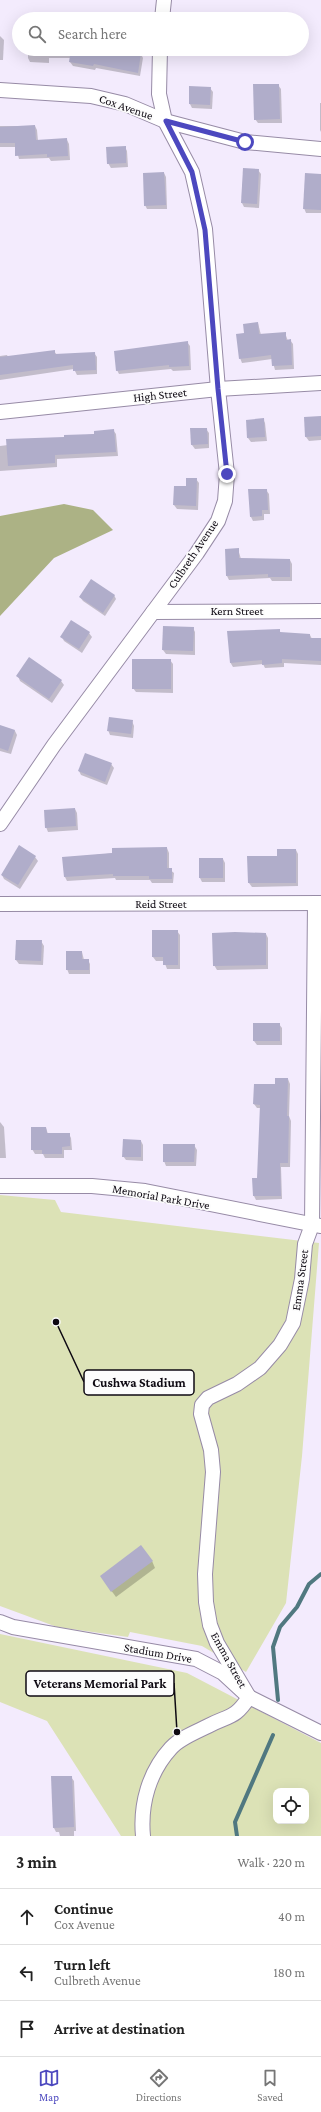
<!DOCTYPE html>
<meta charset="utf-8">
<style>
body{margin:0;font-family:"Crimson Pro",serif;background:#f2f2f2;color:#222}
.controls{position:absolute;right:12px;bottom:12px;display:grid;overflow:hidden;border-radius:8px;box-shadow:0 4px 16px #0002}
.controls button{width:36px;height:36px;display:grid;place-items:center;padding:0;border:0;border-bottom:1px solid #e0e0e0;background:#fff;color:#222;font:20px sans-serif}
.stop{position:absolute;width:12px;height:12px;margin:-9px;border:3px solid #4c48bf;border-radius:50%;background:#fff}
.stop.end{background:#4c48bf;border-color:#fff;box-shadow:0 1px 4px #0008}
.list{margin:0;padding:0;list-style:none}
h2{display:flex;justify-content:space-between;align-items:center;height:52px;margin:0;padding:0 16px;font-size:17px}
h2 small{font-size:13px;font-weight:400;color:#767676}
.list li{display:grid;grid-template-columns:26px 1fr auto;gap:12px;align-items:center;box-sizing:border-box;height:56px;padding:0 16px;border-top:1px solid #e0e0e0}
.list b{display:block;font-size:15px;white-space:nowrap}
.list p{margin:0;font-size:13px;white-space:nowrap;color:#767676}
.list em{font-size:13px;font-style:normal;color:#767676}
.icon{flex:none;width:22px;height:22px;fill:none;stroke:currentColor;stroke-width:2;stroke-linecap:round;stroke-linejoin:round}
.map{position:relative;flex:none;width:321px;height:1836px;overflow:hidden}
.search{position:absolute;background:#fff;box-shadow:0 4px 16px #0002;left:12px;right:12px;top:12px;height:44px;display:flex;align-items:center;gap:10px;box-sizing:border-box;padding:0 14px;border-radius:22px;color:#767676;font-size:15px}
.sheet{height:220px;background:#fff}
nav{display:flex;justify-content:space-around;align-items:center;box-sizing:border-box;height:56px;border-top:1px solid #e0e0e0;background:#fff;font-size:11px;color:#767676}
nav a{display:grid;justify-items:center;gap:2px}
nav .on{color:#4c48bf}
.map>svg:first-child{display:block}
.green{fill:#dce2b6;fill-rule:evenodd}
.forest{fill:#acb285}
.shadow{fill:#0003}
.lines{fill:none;stroke-linecap:round;stroke-linejoin:round}
.stream{stroke:#507880;stroke-width:4}
.building{fill:#b0adca}
.minor-casing{stroke:#978ba6;stroke-width:16}
.minor{stroke:#fff;stroke-width:14}
.route{stroke:#4c48bf;stroke-width:5}
.labels{text-anchor:middle;stroke-width:3.5;stroke-linejoin:round;paint-order:stroke}
.street-label{font-size:12px;fill:#0e0912;stroke:#fcfcfc}
.leader{fill:none;stroke:#0e0912;stroke-width:1.5}
.callout-dot{fill:#0e0912;stroke:#fcfcfc;stroke-width:1.5}
.callout{fill:#fcfcfc;stroke:#0e0912;stroke-width:1.5}
.callout-label{font-size:13px;text-anchor:middle;font-weight:bold;fill:#0e0912}
</style>
<div class="map">
<svg width="321" height="1836" viewBox="0 0 321 1836">
<rect width="100%" height="100%" fill="#f3ebfd"/>
<g class="green">
<polygon points="0,1195 55,1200 61,1212 319,1243 302,1456 286,1603 246,1672 202,1646 130,1632 128,1637 57,1627 0,1606"/>
<path d="M0,1634L187,1673L321,1743V1836H121L47,1721L0,1702ZM276,1791H306V1821H276Z"/>
</g>
<polygon class="forest" points="64,504 93,510 113,530 54,558 0,616 0,516"/>
<g class="shadow">
<polygon points="0,36 4,40 3,60 0,60"/>
<polygon points="28,49 114,49 141,54 143,58 140,76 96,68 95,70 73,66 70,62 71,58 49,58 49,63 30,62 28,58"/>
<polygon points="278,85 281,89 282,123 258,123 255,119"/>
<polygon points="190,87 210,88 213,92 212,109 192,108 190,104"/>
<polygon points="320,103 321,103 321,132 320,130"/>
<polygon points="0,126 35,126 37,130 38,141 67,140 69,144 70,160 51,161 49,158 19,159 16,147 0,147"/>
<polygon points="125,147 127,151 128,167 111,168 108,163"/>
<polygon points="258,170 261,174 259,208 244,207 242,203"/>
<polygon points="164,173 166,177 167,209 147,209 145,205"/>
<polygon points="321,175 321,213 306,213 304,208"/>
<polygon points="258,323 261,335 285,333 288,341 290,340 293,344 294,369 275,370 272,359 242,363 240,358 245,334"/>
<polygon points="187,342 190,346 191,370 173,371 171,369 119,374 117,370"/>
<polygon points="54,351 57,355 94,353 97,357 97,374 77,375 74,369 0,380 0,356 7,355 8,357"/>
<polygon points="321,417 321,440 309,441 306,437 305,418"/>
<polygon points="263,419 265,423 267,441 251,442 248,438"/>
<polygon points="191,429 206,429 209,433 209,448 195,449 192,445"/>
<polygon points="113,430 116,434 118,456 57,459 57,467 0,471 0,446 95,434"/>
<polygon points="196,479 199,483 198,510 177,509 174,505 187,487"/>
<polygon points="266,490 269,494 270,514 264,514 264,520 253,521 251,517"/>
<polygon points="238,549 241,559 290,560 292,564 292,581 272,581 270,578 229,580 227,576"/>
<polygon points="114,595 116,599 105,616 83,601 80,597"/>
<polygon points="164,627 193,628 195,632 195,655 166,654 163,650"/>
<polygon points="279,630 281,633 310,635 312,639 321,639 321,665 284,663 284,667 265,668 263,664 233,667 230,662"/>
<polygon points="89,633 92,637 82,653 64,641 62,637"/>
<polygon points="170,660 173,664 173,693 136,692 133,688"/>
<polygon points="18,676 61,681 64,685 52,703 20,681"/>
<polygon points="132,721 134,726 133,738 110,735 108,730"/>
<polygon points="0,726 15,731 17,735 11,754 0,751"/>
<polygon points="111,764 114,768 107,785 81,775 79,771"/>
<polygon points="75,809 77,813 78,830 48,832 46,827"/>
<polygon points="167,848 169,853 169,869 174,873 173,883 152,883 150,880 116,880 115,878 67,881 65,877 64,858"/>
<polygon points="296,850 298,854 298,886 252,887 249,883"/>
<polygon points="35,857 38,861 20,889 4,879 2,875"/>
<polygon points="200,859 223,859 225,863 225,882 202,882 200,878"/>
<polygon points="177,931 180,935 180,969 167,969 164,961 156,961 153,957"/>
<polygon points="266,934 268,938 268,969 217,970 214,965"/>
<polygon points="41,941 44,946 43,965 19,964 16,960"/>
<polygon points="82,952 84,960 88,960 90,964 90,974 69,974 67,969"/>
<polygon points="254,1024 279,1024 282,1028 282,1045 257,1045 254,1041"/>
<polygon points="288,1079 290,1084 289,1116 291,1121 290,1167 281,1167 282,1199 256,1200 254,1196 258,1179 261,1108 257,1108 254,1104 276,1085"/>
<polygon points="0,1122 4,1127 6,1158 0,1158"/>
<polygon points="46,1128 48,1134 69,1134 71,1138 72,1150 64,1150 64,1158 45,1158 43,1154 35,1154 32,1149"/>
<polygon points="141,1141 143,1145 143,1161 126,1160 123,1156"/>
<polygon points="194,1145 197,1150 196,1166 166,1166 164,1161"/>
<polygon points="152,1561 155,1568 116,1597 105,1582"/>
<polygon points="71,1777 74,1781 76,1831 74,1831 74,1836 60,1836 59,1832 56,1832 54,1828"/>
</g>
<g class="lines">
<g class="stream">
<polyline points="278,1700 273,1647 280,1627 297,1607 309,1584 321,1574"/>
<polyline points="237,1836 235,1822 273,1735"/>
</g>
</g>
<g class="building">
<polygon points="71,49 119,49 141,53 138,73 94,64 93,66 69,62"/>
<polygon points="253,84 279,84 280,119 254,120"/>
<polygon points="189,86 211,87 210,105 189,104"/>
<polygon points="35,125 36,140 67,138 68,156 47,157 47,154 15,156 15,143 0,143 0,127"/>
<polygon points="126,146 126,163 107,164 106,147"/>
<polygon points="243,168 259,169 257,204 241,203"/>
<polygon points="164,172 166,205 144,206 143,173"/>
<polygon points="305,173 321,174 321,210 303,209"/>
<polygon points="258,322 259,334 286,332 286,340 291,339 292,365 272,366 271,355 239,359 236,334 244,333 243,324"/>
<polygon points="188,341 189,366 169,367 169,365 116,371 114,351"/>
<polygon points="55,350 55,354 95,352 96,370 73,371 73,365 0,375 0,357"/>
<polygon points="321,416 321,436 305,437 304,417"/>
<polygon points="264,418 265,437 247,438 246,420"/>
<polygon points="190,428 207,428 208,444 191,445"/>
<polygon points="114,429 116,452 55,455 55,463 8,466 6,439 64,437 64,435 94,434 94,431"/>
<polygon points="186,478 197,478 196,506 173,505 174,486 186,486"/>
<polygon points="248,489 267,489 268,510 262,510 262,516 250,517"/>
<polygon points="239,548 239,558 290,559 290,577 268,577 268,574 226,576 225,549"/>
<polygon points="91,579 115,595 103,613 79,597"/>
<polygon points="71,620 90,632 79,649 60,637"/>
<polygon points="163,626 194,627 193,651 162,650"/>
<polygon points="280,629 280,632 310,634 310,638 321,638 321,661 282,659 282,663 262,665 262,660 230,663 227,631"/>
<polygon points="29,657 62,680 49,699 16,676"/>
<rect x="132" y="659" width="39" height="30"/>
<polygon points="109,717 133,720 131,734 107,731"/>
<polygon points="0,725 15,730 8,751 0,748"/>
<polygon points="85,753 112,763 105,782 78,771"/>
<polygon points="75,808 76,826 45,828 44,810"/>
<polygon points="19,845 36,856 18,885 1,875"/>
<polygon points="167,847 167,868 172,868 172,879 149,879 149,876 113,876 113,874 64,877 62,857 112,853 112,848"/>
<polygon points="277,849 296,849 296,883 248,883 247,856 277,856"/>
<rect x="199" y="858" width="24" height="20"/>
<polygon points="152,930 178,930 178,965 163,965 163,957 152,957"/>
<polygon points="235,932 266,933 266,965 213,966 212,933"/>
<polygon points="16,940 42,940 41,961 15,960"/>
<polygon points="66,951 82,951 82,959 89,959 89,970 66,970"/>
<rect x="253" y="1023" width="27" height="18"/>
<polygon points="275,1078 288,1078 287,1116 289,1116 288,1163 280,1163 281,1196 253,1196 252,1178 257,1178 260,1105 253,1104 254,1084 275,1084"/>
<polygon points="31,1127 46,1127 47,1133 70,1133 70,1146 62,1147 62,1154 42,1154 42,1150 31,1150"/>
<polygon points="123,1139 141,1140 141,1157 122,1157"/>
<polygon points="163,1144 195,1144 194,1162 163,1162"/>
<polygon points="141,1545 153,1561 111,1592 100,1576"/>
<polygon points="51,1776 72,1776 74,1827 53,1828"/>
</g>
<g class="lines">
<g class="minor-casing">
<g id="minor">
<polyline points="162,19 164,0"/>
<polyline points="0,90 91,96 125,104 165,121 245,142 321,149"/>
<polyline points="0,412 218,389 321,383"/>
<polyline points="153,612 321,611"/>
<polyline points="0,824 54,745 197,553 218,521 225,501 227,474 218,389 205,229 192,172 165,121 159,94 160,49"/>
<polyline points="0,904 321,903"/>
<polyline points="0,1186 92,1186 145,1191 320,1226"/>
<polyline points="0,1622 13,1627 196,1659 223,1673 249,1697 321,1733"/>
<path d="M143,1836C140,1804 149,1772 171,1748C180,1738 196,1732 208,1726C229,1715 235,1719 249,1697L217,1643L210,1625L206,1602L205,1574L213,1472L211,1450L201,1414L202,1405L208,1398L237,1384L260,1368L280,1345L293,1323L302,1279L305,1244L312,1225L315,903"/>
</g>
</g>
<use href="#minor" class="minor"/>
</g>
<g class="lines">
<polyline class="route" points="227,474 218,389 205,230 192,172 166,121 245,142"/>
</g>
<g class="labels">
<g class="street-label">
<text transform="translate(126 107) rotate(19)" y="4">Cox Avenue</text>
<text transform="translate(160 395) rotate(-6)" y="4">High Street</text>
<text transform="translate(193 554) rotate(-56)" y="4">Culbreth Avenue</text>
<text x="237" y="615">Kern Street</text>
<text x="161" y="908">Reid Street</text>
<text transform="translate(161 1197) rotate(10)" y="4">Memorial Park Drive</text>
<text transform="translate(300 1280) rotate(-82)" y="4">Emma Street</text>
<text transform="translate(158 1653) rotate(10)" y="4">Stadium Drive</text>
<text transform="translate(229 1660) rotate(61)" y="4">Emma Street</text>
</g>
</g>
<path class="leader" d="M56 1322L84 1382M177 1732L174 1683"/>
<g class="callout-dot">
<circle cx="56" cy="1322" r="4"/>
<circle cx="177" cy="1732" r="4"/>
</g>
<g class="callout">
<rect x="84" y="1370" width="110" height="25" rx="4"/>
<rect x="26" y="1671" width="148" height="25" rx="4"/>
</g>
<g class="callout-label">
<text x="139" y="1387">Cushwa Stadium</text>
<text x="100" y="1688">Veterans Memorial Park</text>
</g>
</svg>
<div class="controls">
<button><svg class="icon" aria-label="locate" viewBox="0 0 24 24"><circle cx="12" cy="12" r="6"/><path d="M12 2v4M12 18v4M2 12h4M18 12h4"/></svg></button>
</div>
<div class="stop" style="left:245px;top:142px"></div>
<div class="stop end" style="left:227px;top:474px"></div>
<div class="search"><svg class="icon" aria-label="search" viewBox="0 0 24 24"><circle cx="10" cy="10" r="6"/><path d="M15 15l6 6"/></svg>Search here</div>
</div>
<section class="sheet">
<h2>3 min<small>Walk · 220 m</small></h2>
<ul class="list">
<li><svg class="icon" aria-label="ahead" viewBox="0 0 24 24"><path d="M12 20V5M6 11l6-6 6 6"/></svg><div><b>Continue</b><p>Cox Avenue</p></div><em>40 m</em></li>
<li><svg class="icon" aria-label="left" viewBox="0 0 24 24"><path d="M17 20v-9H6M10 6l-5 5 5 5"/></svg><div><b>Turn left</b><p>Culbreth Avenue</p></div><em>180 m</em></li>
<li><svg class="icon" aria-label="arrive" viewBox="0 0 24 24"><path d="M6 21V4h12l-3 4 3 4H6"/></svg><div><b>Arrive at destination</b></div></li>
</ul>
</section>
<nav>
<a class="on"><svg class="icon" aria-label="map" viewBox="0 0 24 24"><path d="M3 6l6-2 6 2 6-2v14l-6 2-6-2-6 2zM9 4v14M15 6v14"/></svg>Map</a>
<a><svg class="icon" aria-label="directions" viewBox="0 0 24 24"><path d="M12 3l9 9-9 9-9-9zM9 14v-3h6M13 9l2 2-2 2"/></svg>Directions</a>
<a><svg class="icon" aria-label="saved" viewBox="0 0 24 24"><path d="M7 4h10v16l-5-4-5 4z"/></svg>Saved</a>
</nav>
